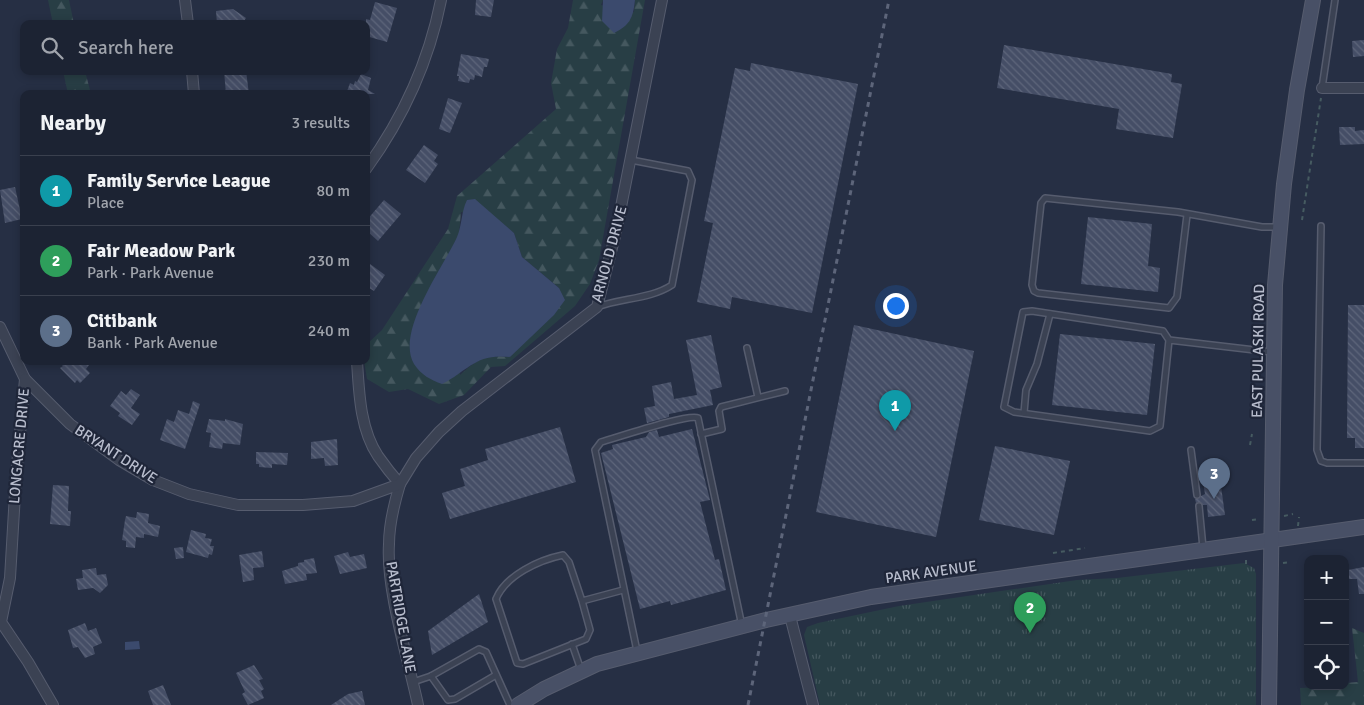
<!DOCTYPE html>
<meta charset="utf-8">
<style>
body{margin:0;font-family:Signika,sans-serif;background:#292f3f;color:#f1f3f6}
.controls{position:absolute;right:15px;bottom:15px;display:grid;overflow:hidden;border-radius:10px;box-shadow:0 2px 8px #0003}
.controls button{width:45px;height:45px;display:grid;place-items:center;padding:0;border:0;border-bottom:1px solid #3a404e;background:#1c2333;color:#f1f3f6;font:25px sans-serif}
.you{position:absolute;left:895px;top:305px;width:18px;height:18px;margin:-12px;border:4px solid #fff;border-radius:50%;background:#1a73e8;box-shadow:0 0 0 8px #1a73e833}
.badge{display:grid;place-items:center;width:32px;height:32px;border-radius:50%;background:#8eabfc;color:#fff;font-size:16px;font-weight:700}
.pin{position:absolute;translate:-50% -41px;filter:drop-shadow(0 1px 2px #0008)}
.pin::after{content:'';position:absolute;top:26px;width:18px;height:15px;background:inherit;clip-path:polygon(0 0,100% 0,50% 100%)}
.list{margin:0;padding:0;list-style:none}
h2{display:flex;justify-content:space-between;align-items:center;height:65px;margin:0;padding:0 20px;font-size:21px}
h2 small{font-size:16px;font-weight:400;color:#a0a4ac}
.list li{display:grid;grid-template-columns:32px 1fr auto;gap:15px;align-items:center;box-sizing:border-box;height:70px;padding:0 20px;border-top:1px solid #3a404e}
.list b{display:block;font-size:19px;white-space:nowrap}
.list p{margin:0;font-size:16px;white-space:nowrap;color:#a0a4ac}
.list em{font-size:16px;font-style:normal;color:#a0a4ac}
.icon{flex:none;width:28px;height:28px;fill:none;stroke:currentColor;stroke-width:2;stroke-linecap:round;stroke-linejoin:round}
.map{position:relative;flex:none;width:1364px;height:705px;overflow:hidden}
.search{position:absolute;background:#1c2333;box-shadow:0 2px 8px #0003;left:20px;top:20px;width:350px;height:55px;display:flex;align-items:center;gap:12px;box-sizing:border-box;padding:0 18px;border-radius:10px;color:#a0a4ac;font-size:19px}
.panel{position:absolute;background:#1c2333;box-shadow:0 2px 8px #0003;left:20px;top:90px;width:350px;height:275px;border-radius:10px}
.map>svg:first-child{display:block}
.forest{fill:url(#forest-firs);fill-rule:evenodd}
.park{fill:url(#park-tufts)}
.water{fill:#3b4a6d}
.building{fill:url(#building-back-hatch)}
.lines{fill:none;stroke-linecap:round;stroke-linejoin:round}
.service-casing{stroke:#565c6e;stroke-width:8}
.minor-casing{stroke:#565c6e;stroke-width:12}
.secondary-casing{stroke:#565c6e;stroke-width:16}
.path{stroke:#465b61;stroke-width:2;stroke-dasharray:4 4;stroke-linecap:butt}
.service{stroke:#3b4253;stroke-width:5}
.minor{stroke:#3b4253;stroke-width:10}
.secondary{stroke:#485066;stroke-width:14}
.rail{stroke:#5d657a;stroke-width:3;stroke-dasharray:5 5;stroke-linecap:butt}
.labels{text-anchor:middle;stroke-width:4.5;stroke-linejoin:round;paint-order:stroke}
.street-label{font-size:15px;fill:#b8bdcd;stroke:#1f2639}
</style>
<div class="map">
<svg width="1364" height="705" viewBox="0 0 1364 705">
<defs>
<pattern id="forest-firs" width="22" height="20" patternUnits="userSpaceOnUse" patternTransform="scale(1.25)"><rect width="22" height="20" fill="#283e45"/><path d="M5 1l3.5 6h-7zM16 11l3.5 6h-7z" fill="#45585f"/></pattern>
<pattern id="park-tufts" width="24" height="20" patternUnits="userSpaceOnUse" patternTransform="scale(1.25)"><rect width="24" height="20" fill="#283e45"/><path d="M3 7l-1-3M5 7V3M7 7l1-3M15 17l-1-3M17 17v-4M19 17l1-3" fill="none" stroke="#45585f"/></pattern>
<pattern id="building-back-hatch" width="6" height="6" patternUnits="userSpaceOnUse" patternTransform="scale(1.25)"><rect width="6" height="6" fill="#454e66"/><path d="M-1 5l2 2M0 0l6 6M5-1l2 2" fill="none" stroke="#5e667b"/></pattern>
</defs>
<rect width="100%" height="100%" fill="#262f44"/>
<g class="forest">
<polygon points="48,0 69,0 74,24 53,24"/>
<path d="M573,0H603L601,5L634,12L635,0H645L599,260L590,284L575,306L505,366L491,367L464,395L439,404L408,389L389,392L367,379L364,361H366V345L382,330L448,229L457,196L556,109L551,83L557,49L568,28ZM461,212L499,221L514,233L522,257L559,288L510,357C486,354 477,359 460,375L450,252L459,234Z"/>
<polygon points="63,71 85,71 91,94 68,94"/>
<polygon points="1352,628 1364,633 1364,705 1301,705 1300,688 1345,686 1345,683 1358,682"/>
</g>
<polygon class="park" points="1244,563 1254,568 1256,574 1256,705 820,705 804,635 807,627 818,623 899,606 1077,580 1117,578"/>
<g class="water">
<path d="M603,0H635C633,18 630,25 614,33L602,21Z"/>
<path d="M475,199L514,233L522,257L559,288L565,300L554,315L510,357C476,353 469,370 442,384C431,380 421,375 414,364C395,332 444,266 457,237C462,226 461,212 467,200Z"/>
<polygon points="139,641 140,649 125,650 125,642"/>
</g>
<g class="building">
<polygon points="476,0 494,0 491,17 475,15"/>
<polygon points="375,2 397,8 387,42 366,36 366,19 370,20"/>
<polygon points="233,9 246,18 242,24 217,24 216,11"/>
<polygon points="1364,40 1364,56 1353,57 1352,41"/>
<polygon points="1004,45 1172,74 1171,82 1182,84 1173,138 1116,129 1119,109 997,88"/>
<polygon points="461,54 489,59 487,67 484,67 482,77 475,75 474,80 470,79 469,83 458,81 459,76 457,76"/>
<polygon points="751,63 858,84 812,313 732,297 730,309 697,302 713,223 704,221 735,68 750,71"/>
<polygon points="224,71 246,71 249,94 226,94"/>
<polygon points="361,74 371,78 368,90 375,94 346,94 350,83 354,85 355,81 357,82"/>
<polygon points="448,98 462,103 450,133 439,129"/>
<polygon points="1339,127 1355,127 1355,131 1364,130 1364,144 1340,145"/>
<polygon points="424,145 438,155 434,161 438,164 425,183 406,170"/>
<polygon points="15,187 22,219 5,223 0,190"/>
<polygon points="384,200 401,214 378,241 366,230 366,221"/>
<polygon points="1088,217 1152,224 1148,266 1160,268 1158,292 1081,284"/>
<polygon points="366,261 385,275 374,291 366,286"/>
<polygon points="1348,305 1364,305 1364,448 1355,448 1355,438 1347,438"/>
<polygon points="854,325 974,351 936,537 816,512"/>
<polygon points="1060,334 1155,344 1147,415 1052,405"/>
<polygon points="711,335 722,387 710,390 713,405 669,414 669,417 647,423 644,408 655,406 652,386 671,382 674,399 697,395 686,340"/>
<polygon points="58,361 85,361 89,365 86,369 90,373 80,383 77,380 75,383 60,368 63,366"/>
<polygon points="131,389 140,395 131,408 140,414 132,425 118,416 120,413 110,406 121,391 126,395"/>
<polygon points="193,401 200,404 185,449 160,440 167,419 174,422 178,410 189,414"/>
<polygon points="209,419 225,421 225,419 243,424 240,445 223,443 222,449 209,447 211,433 206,432"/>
<polygon points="560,427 576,482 450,519 442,493 465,486 460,469 488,460 485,449"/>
<polygon points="692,429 710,500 700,502 715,560 719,559 726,590 671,605 670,601 640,609 601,453 613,449 612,445 646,437 649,432 657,430 659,437"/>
<polygon points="337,439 338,465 325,466 324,458 311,459 311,442"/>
<polygon points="995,446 1070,461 1054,535 979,520"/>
<polygon points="256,452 288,453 287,465 272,464 272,468 259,467 259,464 256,464"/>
<polygon points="1220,479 1225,515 1208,517 1207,505 1203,505 1199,502 1196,503 1195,499 1205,494 1203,482"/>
<polygon points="53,485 69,486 68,511 71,511 70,526 50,524"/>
<polygon points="137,512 149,514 148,523 160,526 158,537 144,534 144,538 136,537 135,548 126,547 126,541 122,540 125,520 126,516 136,518"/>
<polygon points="191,530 206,534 205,538 212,539 210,546 214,546 212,555 209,554 208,558 186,552"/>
<polygon points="183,547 184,558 176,559 174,548"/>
<polygon points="262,551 264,567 253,568 254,580 243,582 239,555"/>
<polygon points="348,552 350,557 364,554 367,568 340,574 334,556"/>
<polygon points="314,558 317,573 306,574 307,580 285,584 282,571 298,566 298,563 304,562 304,560"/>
<polygon points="1364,567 1364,594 1359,594 1357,579 1349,579 1348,570"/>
<polygon points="96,568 97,575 106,574 108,585 100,593 93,588 78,590 76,579 83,578 82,570"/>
<polygon points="479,594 488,622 432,655 428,631"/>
<polygon points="85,623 88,631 96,628 102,643 93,647 95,654 85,658 78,647 73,648 68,630"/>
<polygon points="254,665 263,679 259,680 264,689 261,691 264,698 248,705 242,694 245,692 236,673"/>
<polygon points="163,685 171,705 153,705 148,691"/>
<polygon points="362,691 365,705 331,705 348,694"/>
</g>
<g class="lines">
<g class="service-casing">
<g id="service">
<polyline points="1322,88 1335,0"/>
<polyline points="1187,215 1177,297 1169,308 1038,293 1034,291 1032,285 1041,203 1045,198 1178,212 1262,227 1279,227"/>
<polyline points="1321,226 1317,450 1321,461 1327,463 1364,463"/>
<path d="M597,307C621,298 651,299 672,285L692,180L688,171L631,160"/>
<polyline points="1169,340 1160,426 1150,431 1014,412 1004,407 1023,312 1032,311 1163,331 1169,340 1272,352"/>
<polyline points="747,348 758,397"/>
<polyline points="1024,413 1026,390 1037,364 1050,314"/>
<polyline points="701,434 722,429 719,411 721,407 785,391"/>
<polyline points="1191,450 1197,495"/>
<polyline points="1199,506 1203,548"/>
<path d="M582,601L590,630L586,639L523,664L517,663L496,599C506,575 539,560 563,555L569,562L582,601L623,590"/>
<polyline points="572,644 581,670"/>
<path d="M637,651L595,450L601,442C616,438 689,413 698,418L742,626"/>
<polyline points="431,676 448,700 455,699 496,675"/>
<polyline points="413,682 431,676 479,649 486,652 510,705"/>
</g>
</g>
<g class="minor-casing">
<g id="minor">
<polyline points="185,0 188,24"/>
<polyline points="192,71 194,94"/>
<polyline points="1322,88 1364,88"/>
<path d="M366,169C403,118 429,61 441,0"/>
<polyline points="0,327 25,379 16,477 10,578 1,622 28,662 53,705"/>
<path d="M357,361C359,392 360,429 378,456C385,466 392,475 400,484C394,504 389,523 389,544C386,590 408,658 418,705"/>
<polyline points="25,379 70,424 119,460 153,480 189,494 238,505 303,505 353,501 400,484 416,458 439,432 462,411 597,307 616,232 662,0"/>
<polyline points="790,616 813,705"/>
</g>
</g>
<g class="secondary-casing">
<g id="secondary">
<polyline points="518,705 544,689 597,664 766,620 871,597 1364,527"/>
<polyline points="1269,705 1275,285 1284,184 1297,90 1313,0"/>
</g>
</g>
<g class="path">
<polyline points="1302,220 1321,98"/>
<polyline points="1250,445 1252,434"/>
<polyline points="1284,516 1293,514"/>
<polyline points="1252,520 1259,519"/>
<polyline points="1298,526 1299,517"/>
<polyline points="1053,553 1085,548"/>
<polyline points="1283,563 1290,562"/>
<polyline points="1246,564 1246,557"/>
<polyline points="925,573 971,566"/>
</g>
<use href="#service" class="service"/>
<use href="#minor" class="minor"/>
<use href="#secondary" class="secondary"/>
<polyline class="rail" points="748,705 889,0"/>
</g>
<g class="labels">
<g class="street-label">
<text transform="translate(609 254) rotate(-75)" y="5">ARNOLD DRIVE</text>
<text transform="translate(1258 351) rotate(-89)" y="5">EAST PULASKI ROAD</text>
<text transform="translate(19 446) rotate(-85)" y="5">LONGACRE DRIVE</text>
<text transform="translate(116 454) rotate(33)" y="5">BRYANT DRIVE</text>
<text transform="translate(931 572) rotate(-8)" y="5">PARK AVENUE</text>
<text transform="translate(401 617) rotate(80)" y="5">PARTRIDGE LANE</text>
</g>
</g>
</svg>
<div class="controls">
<button>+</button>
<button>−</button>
<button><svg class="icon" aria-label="locate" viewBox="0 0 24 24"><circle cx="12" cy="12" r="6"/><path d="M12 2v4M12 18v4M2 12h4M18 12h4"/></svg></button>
</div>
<div class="you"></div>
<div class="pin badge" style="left:895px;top:431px;background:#0f9aa8">1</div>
<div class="pin badge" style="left:1030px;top:633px;background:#2e9e5b">2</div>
<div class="pin badge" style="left:1214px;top:499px;background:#5c6f8a">3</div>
<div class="search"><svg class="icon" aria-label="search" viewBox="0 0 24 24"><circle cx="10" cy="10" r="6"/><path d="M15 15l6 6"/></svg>Search here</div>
<section class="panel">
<h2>Nearby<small>3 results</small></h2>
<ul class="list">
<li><span class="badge" style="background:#0f9aa8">1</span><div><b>Family Service League</b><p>Place</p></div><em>80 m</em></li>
<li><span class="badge" style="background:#2e9e5b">2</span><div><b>Fair Meadow Park</b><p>Park · Park Avenue</p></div><em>230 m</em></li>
<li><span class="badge" style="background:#5c6f8a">3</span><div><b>Citibank</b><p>Bank · Park Avenue</p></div><em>240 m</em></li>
</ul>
</section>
</div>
